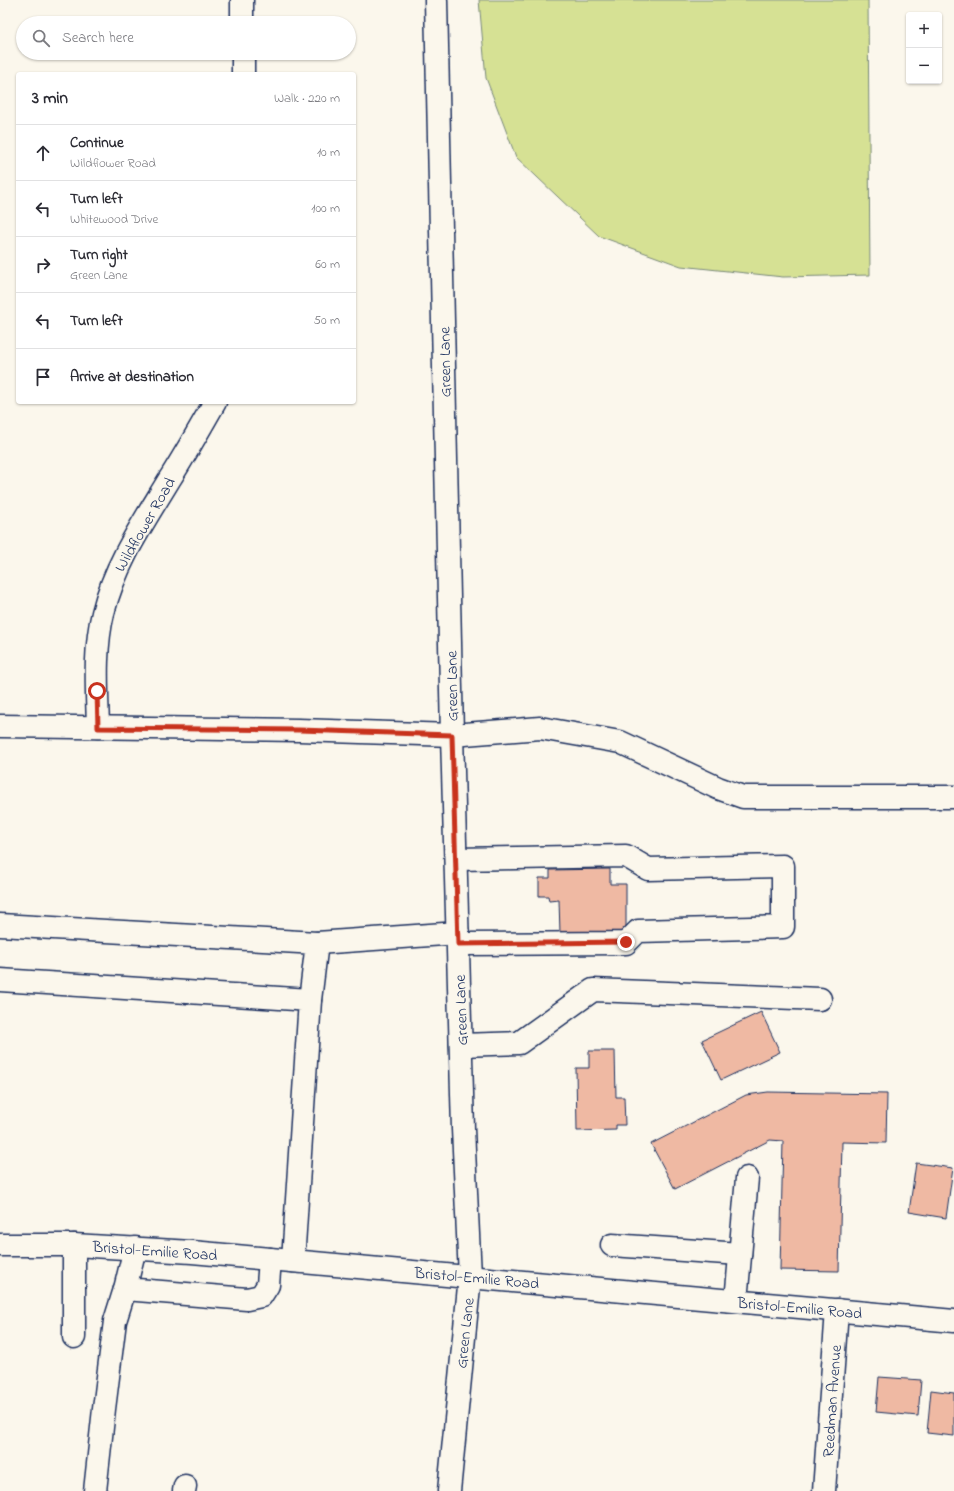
<!DOCTYPE html>
<meta charset="utf-8">
<style>
body{margin:0;font-family:"Indie Flower",sans-serif;background:#f7f7f7;color:#2b2b33}
.controls{position:absolute;right:12px;top:12px;display:grid;overflow:hidden;border-radius:4px;box-shadow:0 1px 3px #0004}
.controls button{width:36px;height:36px;display:grid;place-items:center;padding:0;border:0;border-bottom:1px solid #e1e1e2;background:#fff;color:#2b2b33;font:20px sans-serif}
.stop{position:absolute;width:12px;height:12px;margin:-9px;border:3px solid #c8321e;border-radius:50%;background:#fff}
.stop.end{background:#c8321e;border-color:#fff;box-shadow:0 1px 4px #0008}
.list{margin:0;padding:0;list-style:none}
h2{display:flex;justify-content:space-between;align-items:center;height:52px;margin:0;padding:0 16px;font-size:17px}
h2 small{font-size:13px;font-weight:400;color:#7c7c81}
.list li{display:grid;grid-template-columns:26px 1fr auto;gap:12px;align-items:center;box-sizing:border-box;height:56px;padding:0 16px;border-top:1px solid #e1e1e2}
.list b{display:block;font-size:15px;white-space:nowrap}
.list p{margin:0;font-size:13px;white-space:nowrap;color:#7c7c81}
.list em{font-size:13px;font-style:normal;color:#7c7c81}
.icon{flex:none;width:22px;height:22px;fill:none;stroke:currentColor;stroke-width:2;stroke-linecap:round;stroke-linejoin:round}
.map{position:relative;flex:none;width:954px;height:1491px;overflow:hidden}
.search{position:absolute;background:#fff;box-shadow:0 1px 3px #0004;left:16px;top:16px;width:340px;height:44px;display:flex;align-items:center;gap:10px;box-sizing:border-box;padding:0 14px;border-radius:22px;color:#7c7c81;font-size:15px}
.panel{position:absolute;background:#fff;box-shadow:0 1px 3px #0004;left:16px;top:72px;width:340px;height:332px;border-radius:4px}
.map>svg:first-child{display:block}
.green{fill:#d6e194;stroke:#788879}
.building{fill:#efb9a3;stroke:#1b2f5e}
.lines{fill:none;stroke-linecap:round;stroke-linejoin:round}
.minor-casing{stroke:#1b2f5e;stroke-width:25}
.minor{stroke:#fbf7ec;stroke-width:22}
.route{stroke:#c8321e;stroke-width:5}
.labels{text-anchor:middle;stroke-width:3.5;stroke-linejoin:round;paint-order:stroke}
.street-label{font-size:16px;fill:#1b2f5e;stroke:#fbf7ec}
</style>
<div class="map">
<svg width="954" height="1491" viewBox="0 0 954 1491">
<rect width="100%" height="100%" fill="#fbf7ec"/>
<filter id="ink" filterUnits="userSpaceOnUse"><feTurbulence type="fractalNoise" baseFrequency=".025" numOctaves="2"/><feDisplacementMap in="SourceGraphic" scale="8" xChannelSelector="R" yChannelSelector="G"/><feConvolveMatrix kernelMatrix="1 2 1 2 8 2 1 2 1" color-interpolation-filters="sRGB"/></filter>
<g filter="url(#ink)">
<polygon class="green" points="479,0 868,0 870,275 783,277 681,266 599,236 516,157 486,78"/>
<g class="building">
<polygon points="610,869 610,884 626,884 626,932 560,933 559,900 549,901 548,896 539,896 539,878 550,878 550,870"/>
<polygon points="761,1012 780,1052 721,1080 702,1040"/>
<polygon points="589,1051 615,1051 616,1097 624,1097 625,1125 616,1125 616,1130 577,1131 576,1068 589,1068"/>
<polygon points="768,1092 887,1094 886,1143 842,1142 839,1271 780,1270 783,1141 770,1140 675,1189 651,1144 746,1095"/>
<polygon points="916,1163 953,1168 946,1218 909,1212"/>
<polygon points="879,1377 921,1380 918,1416 876,1412"/>
<polygon points="931,1390 954,1393 954,1436 927,1433"/>
</g>
<g class="lines">
<g class="minor-casing">
<g id="minor">
<polyline points="242,0 242,23"/>
<polyline points="436,0 452,735 463,1129 470,1276 449,1491"/>
<polyline points="243,53 243,74"/>
<polyline points="0,726 299,730 452,735 540,728 620,742 718,788 743,797 954,797"/>
<path d="M98,727C97,690 94,649 103,613C115,564 143,523 169,480C185,455 200,428 215,402"/>
<polyline points="456,859 626,856 648,869 783,866 783,927 638,931 626,943 458,944"/>
<polyline points="0,925 317,943 310,1000"/>
<polyline points="317,943 458,933"/>
<polyline points="0,980 310,1000 293,1261"/>
<polyline points="461,1045 519,1043 593,990 820,999"/>
<polyline points="0,1245 74,1245 192,1252 954,1321"/>
<polyline points="612,1245 740,1254"/>
<polyline points="135,1248 125,1289 247,1299 261,1296 268,1285 270,1259"/>
<polyline points="736,1301 747,1178"/>
<polyline points="74,1337 74,1245"/>
<polyline points="95,1491 104,1409 115,1321 125,1289"/>
<polyline points="184,1491 185,1486"/>
<polyline points="824,1491 837,1310"/>
</g>
</g>
<use href="#minor" class="minor"/>
</g>
</g>
<g class="lines" filter="url(#ink)">
<polyline class="route" points="97,691 98,728 299,730 452,735 458,944 626,942"/>
</g>
<g class="labels">
<g class="street-label">
<text transform="translate(444 362) rotate(-91)" y="6">Green Lane</text>
<text transform="translate(144 524) rotate(-60)" y="6">Wildflower Road</text>
<text transform="translate(451 686) rotate(-91)" y="6">Green Lane</text>
<text transform="translate(460 1010) rotate(-92)" y="6">Green Lane</text>
<text transform="translate(155 1250) rotate(4)" y="6">Bristol-Emilie Road</text>
<text transform="translate(477 1277) rotate(5)" y="6">Bristol-Emilie Road</text>
<text transform="translate(800 1307) rotate(5)" y="6">Bristol-Emilie Road</text>
<text transform="translate(464 1333) rotate(-84)" y="6">Green Lane</text>
<text transform="translate(831 1401) rotate(-86)" y="6">Reedman Avenue</text>
</g>
</g>
</svg>
<div class="controls">
<button>+</button>
<button>−</button>
</div>
<div class="stop" style="left:97px;top:691px"></div>
<div class="stop end" style="left:626px;top:942px"></div>
<div class="search"><svg class="icon" aria-label="search" viewBox="0 0 24 24"><circle cx="10" cy="10" r="6"/><path d="M15 15l6 6"/></svg>Search here</div>
<section class="panel">
<h2>3 min<small>Walk · 220 m</small></h2>
<ul class="list">
<li><svg class="icon" aria-label="ahead" viewBox="0 0 24 24"><path d="M12 20V5M6 11l6-6 6 6"/></svg><div><b>Continue</b><p>Wildflower Road</p></div><em>10 m</em></li>
<li><svg class="icon" aria-label="left" viewBox="0 0 24 24"><path d="M17 20v-9H6M10 6l-5 5 5 5"/></svg><div><b>Turn left</b><p>Whitewood Drive</p></div><em>100 m</em></li>
<li><svg class="icon" aria-label="right" viewBox="0 0 24 24"><path d="M7 20v-9h11M14 6l5 5-5 5"/></svg><div><b>Turn right</b><p>Green Lane</p></div><em>60 m</em></li>
<li><svg class="icon" aria-label="left" viewBox="0 0 24 24"><path d="M17 20v-9H6M10 6l-5 5 5 5"/></svg><div><b>Turn left</b></div><em>50 m</em></li>
<li><svg class="icon" aria-label="arrive" viewBox="0 0 24 24"><path d="M6 21V4h12l-3 4 3 4H6"/></svg><div><b>Arrive at destination</b></div></li>
</ul>
</section>
</div>
